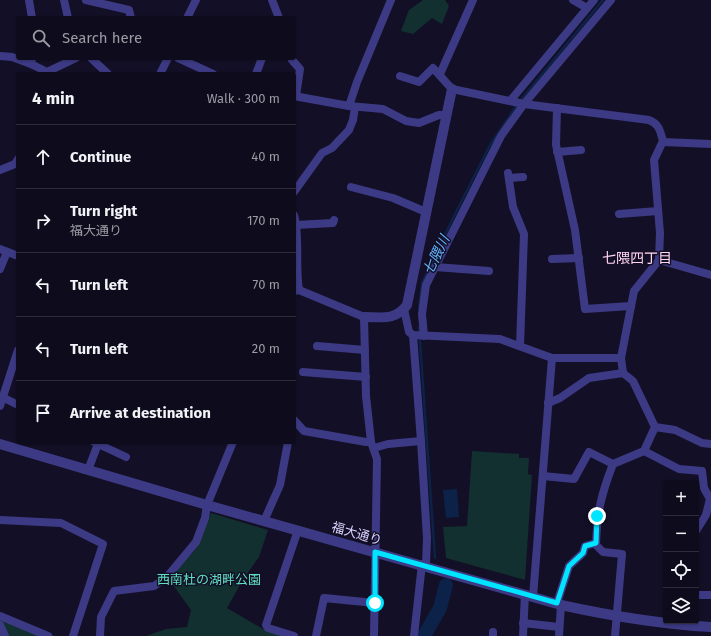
<!DOCTYPE html>
<meta charset="utf-8">
<style>
body{margin:0;font-family:"Fira Sans","Noto Sans JP",sans-serif;background:#1c1929;color:#f1f3f6}
.controls{position:absolute;right:12px;bottom:12px;display:grid;overflow:hidden;border-radius:4px;box-shadow:0 1px 3px #0004}
.controls button{width:36px;height:36px;display:grid;place-items:center;padding:0;border:0;border-bottom:1px solid #2e2b3b;background:#0e0b1c;color:#f1f3f6;font:20px sans-serif}
.stop{position:absolute;width:12px;height:12px;margin:-9px;border:3px solid #00e5ff;border-radius:50%;background:#fff}
.stop.end{background:#00e5ff;border-color:#fff;box-shadow:0 1px 4px #0008}
.list{margin:0;padding:0;list-style:none}
h2{display:flex;justify-content:space-between;align-items:center;height:52px;margin:0;padding:0 16px;font-size:17px}
h2 small{font-size:13px;font-weight:400;color:#9b9ba3}
.list li{display:grid;grid-template-columns:26px 1fr auto;gap:12px;align-items:center;box-sizing:border-box;height:64px;padding:0 16px;border-top:1px solid #2e2b3b}
.list b{display:block;font-size:15px;white-space:nowrap}
.list p{margin:0;font-size:13px;white-space:nowrap;color:#9b9ba3}
.list em{font-size:13px;font-style:normal;color:#9b9ba3}
.icon{flex:none;width:22px;height:22px;fill:none;stroke:currentColor;stroke-width:2;stroke-linecap:round;stroke-linejoin:round}
.map{position:relative;flex:none;width:711px;height:636px;overflow:hidden}
.search{position:absolute;background:#0e0b1c;box-shadow:0 1px 3px #0004;left:16px;top:16px;width:280px;height:44px;display:flex;align-items:center;gap:10px;box-sizing:border-box;padding:0 14px;border-radius:4px;color:#9b9ba3;font-size:15px}
.panel{position:absolute;background:#0e0b1c;box-shadow:0 1px 3px #0004;left:16px;top:72px;width:280px;height:372px;border-radius:4px}
.map>svg:first-child{display:block}
.green{fill:#12302f}
.water{fill:#0c2248}
.lines{fill:none;stroke-linecap:round;stroke-linejoin:round}
.stream{stroke:#0c2248;stroke-width:2.5}
.river{stroke:#0c2248;stroke-width:14}
.minor{stroke:#3d3a85;stroke-width:8}
.tertiary{stroke:#3d3a85;stroke-width:10}
.route{stroke:#00e5ff;stroke-width:5}
.labels{text-anchor:middle;stroke-width:3;stroke-linejoin:round;paint-order:stroke}
.street-label{font-size:13px;fill:#d9d4ff;stroke:#130f26}
.park-label{font-size:13px;fill:#5fe0c0;stroke:#130f26}
.water-label{font-size:14px;font-style:italic;fill:#62b6ff;stroke:#130f26}
.neighbourhood-label{font-size:14px;fill:#ffd6f0;stroke:#130f26}
</style>
<div class="map">
<svg width="711" height="636" viewBox="0 0 711 636">
<rect width="100%" height="100%" fill="#130f26"/>
<g class="green">
<polygon points="423,0 445,0 449,6 442,24 432,18 413,34 401,31 409,10"/>
<polygon points="472,451 519,454 519,458 529,458 528,474 532,475 525,580 446,558 443,527 467,526"/>
<polygon points="211,513 268,530 259,557 244,578 227,608 263,629 283,636 146,636 166,629 187,627 191,610 168,578 195,550"/>
<polygon points="0,614 6,615 55,636 0,636"/>
</g>
<polygon class="water" points="457,489 459,517 446,518 443,490"/>
<g class="lines">
<g class="stream">
<polyline points="520,101 603,0"/>
<polyline points="419,308 422,283 454,216 490,145 517,105"/>
<polyline points="419,327 435,558"/>
</g>
<polyline class="river" points="424,636 440,608 446,585"/>
<g class="minor">
<polyline points="29,0 32,18"/>
<polyline points="64,0 68,18"/>
<polyline points="86,0 129,10 131,18"/>
<polyline points="272,0 279,18"/>
<polyline points="573,0 587,8"/>
<polyline points="187,18 196,0"/>
<polyline points="0,56 12,57 31,64"/>
<polyline points="32,58 31,64 51,74"/>
<polyline points="91,58 108,74"/>
<polyline points="178,58 213,74"/>
<polyline points="292,60 300,69 296,96"/>
<polyline points="48,74 49,71 76,58"/>
<polyline points="160,74 168,58"/>
<polyline points="256,74 262,58"/>
<polyline points="440,74 473,0"/>
<path d="M400,76L419,82L433,68L452,89L524,104L649,120C659,124 660,130 663,141L654,160L660,233L659,260L634,291L621,358L623,373L633,381L655,427L644,451L613,464C601,495 597,512 596,545L603,552L622,554L615,636"/>
<polyline points="294,96 349,106 383,109 406,121 419,123 439,115 447,115"/>
<polyline points="510,101 594,0"/>
<polyline points="349,106 357,82 391,0"/>
<polyline points="557,108 556,145 575,230 585,309 631,306"/>
<polyline points="663,142 711,144"/>
<polyline points="557,152 581,150"/>
<polyline points="0,170 15,164 18,159"/>
<polyline points="508,173 513,207 524,234 520,346"/>
<polyline points="509,178 523,177"/>
<polyline points="351,187 393,198 426,212"/>
<polyline points="294,192 322,153 332,148 349,130 353,120 355,107"/>
<polyline points="619,214 658,211"/>
<path d="M294,215C300,233 295,268 299,290"/>
<polyline points="296,225 333,223 334,220"/>
<polyline points="0,249 18,256"/>
<polyline points="552,259 579,258"/>
<polyline points="659,260 711,275"/>
<polyline points="435,267 489,271"/>
<polyline points="0,269 7,252"/>
<polyline points="294,291 299,290 364,317 366,396 371,442 377,459 374,636"/>
<polyline points="404,309 409,332 413,335 500,339 552,358 621,358"/>
<polyline points="424,336 422,314 426,285 501,136 524,104 611,0"/>
<polyline points="317,346 365,350"/>
<polyline points="303,372 366,377"/>
<polyline points="2,397 18,405"/>
<polyline points="548,403 560,398 589,378 623,373"/>
<polyline points="0,406 18,350"/>
<polyline points="294,420 304,431 366,442 371,442"/>
<polyline points="655,427 675,430 702,443 711,444"/>
<polyline points="421,441 427,538 426,565"/>
<polyline points="94,442 126,457"/>
<polyline points="374,448 388,444 421,441 413,335"/>
<polyline points="644,451 679,469 702,471 704,488 710,499 706,515 696,531"/>
<polyline points="88,470 98,444"/>
<polyline points="543,476 574,479 589,452 613,464"/>
<polyline points="0,520 61,523 103,544 73,636"/>
<polyline points="264,521 280,485 288,442"/>
<polyline points="696,595 711,595"/>
<polyline points="533,597 552,358"/>
<polyline points="557,603 569,566 583,553 585,546 596,543"/>
<polyline points="0,616 48,636"/>
<polyline points="523,623 559,627"/>
<polyline points="0,625 5,636"/>
<polyline points="100,636 101,617 114,591 154,586 166,578 196,542 205,518 207,505 233,442"/>
<polyline points="294,636 268,628 266,625 298,530"/>
<polyline points="316,636 324,598 375,603"/>
<polyline points="414,636 422,564"/>
<polyline points="493,636 493,632"/>
<polyline points="523,636 525,594"/>
<polyline points="559,636 561,605"/>
</g>
<g class="tertiary">
<path d="M364,317C382,317 395,321 407,305L452,89"/>
<path d="M0,444L207,505L561,605C611,616 660,624 711,627"/>
</g>
</g>
<g class="lines">
<polyline class="route" points="375,603 375,552 557,603 569,566 583,553 585,546 596,543 597,516"/>
</g>
<g class="labels">
<g class="street-label">
<text transform="translate(357 533) rotate(16)" y="5">福大通り</text>
</g>
<g class="park-label">
<text x="209" y="584">西南杜の湖畔公園</text>
</g>
<g class="water-label">
<text transform="translate(436 255) rotate(-64)" y="5">七隈川</text>
</g>
<g class="neighbourhood-label">
<text x="637" y="263">七隈四丁目</text>
</g>
</g>
</svg>
<div class="controls">
<button>+</button>
<button>−</button>
<button><svg class="icon" aria-label="locate" viewBox="0 0 24 24"><circle cx="12" cy="12" r="6"/><path d="M12 2v4M12 18v4M2 12h4M18 12h4"/></svg></button>
<button><svg class="icon" aria-label="layers" viewBox="0 0 24 24"><path d="M12 4l9 5-9 5-9-5zM3 14l9 5 9-5"/></svg></button>
</div>
<div class="stop" style="left:375px;top:603px"></div>
<div class="stop end" style="left:597px;top:516px"></div>
<div class="search"><svg class="icon" aria-label="search" viewBox="0 0 24 24"><circle cx="10" cy="10" r="6"/><path d="M15 15l6 6"/></svg>Search here</div>
<section class="panel">
<h2>4 min<small>Walk · 300 m</small></h2>
<ul class="list">
<li><svg class="icon" aria-label="ahead" viewBox="0 0 24 24"><path d="M12 20V5M6 11l6-6 6 6"/></svg><div><b>Continue</b></div><em>40 m</em></li>
<li><svg class="icon" aria-label="right" viewBox="0 0 24 24"><path d="M7 20v-9h11M14 6l5 5-5 5"/></svg><div><b>Turn right</b><p>福大通り</p></div><em>170 m</em></li>
<li><svg class="icon" aria-label="left" viewBox="0 0 24 24"><path d="M17 20v-9H6M10 6l-5 5 5 5"/></svg><div><b>Turn left</b></div><em>70 m</em></li>
<li><svg class="icon" aria-label="left" viewBox="0 0 24 24"><path d="M17 20v-9H6M10 6l-5 5 5 5"/></svg><div><b>Turn left</b></div><em>20 m</em></li>
<li><svg class="icon" aria-label="arrive" viewBox="0 0 24 24"><path d="M6 21V4h12l-3 4 3 4H6"/></svg><div><b>Arrive at destination</b></div></li>
</ul>
</section>
</div>
